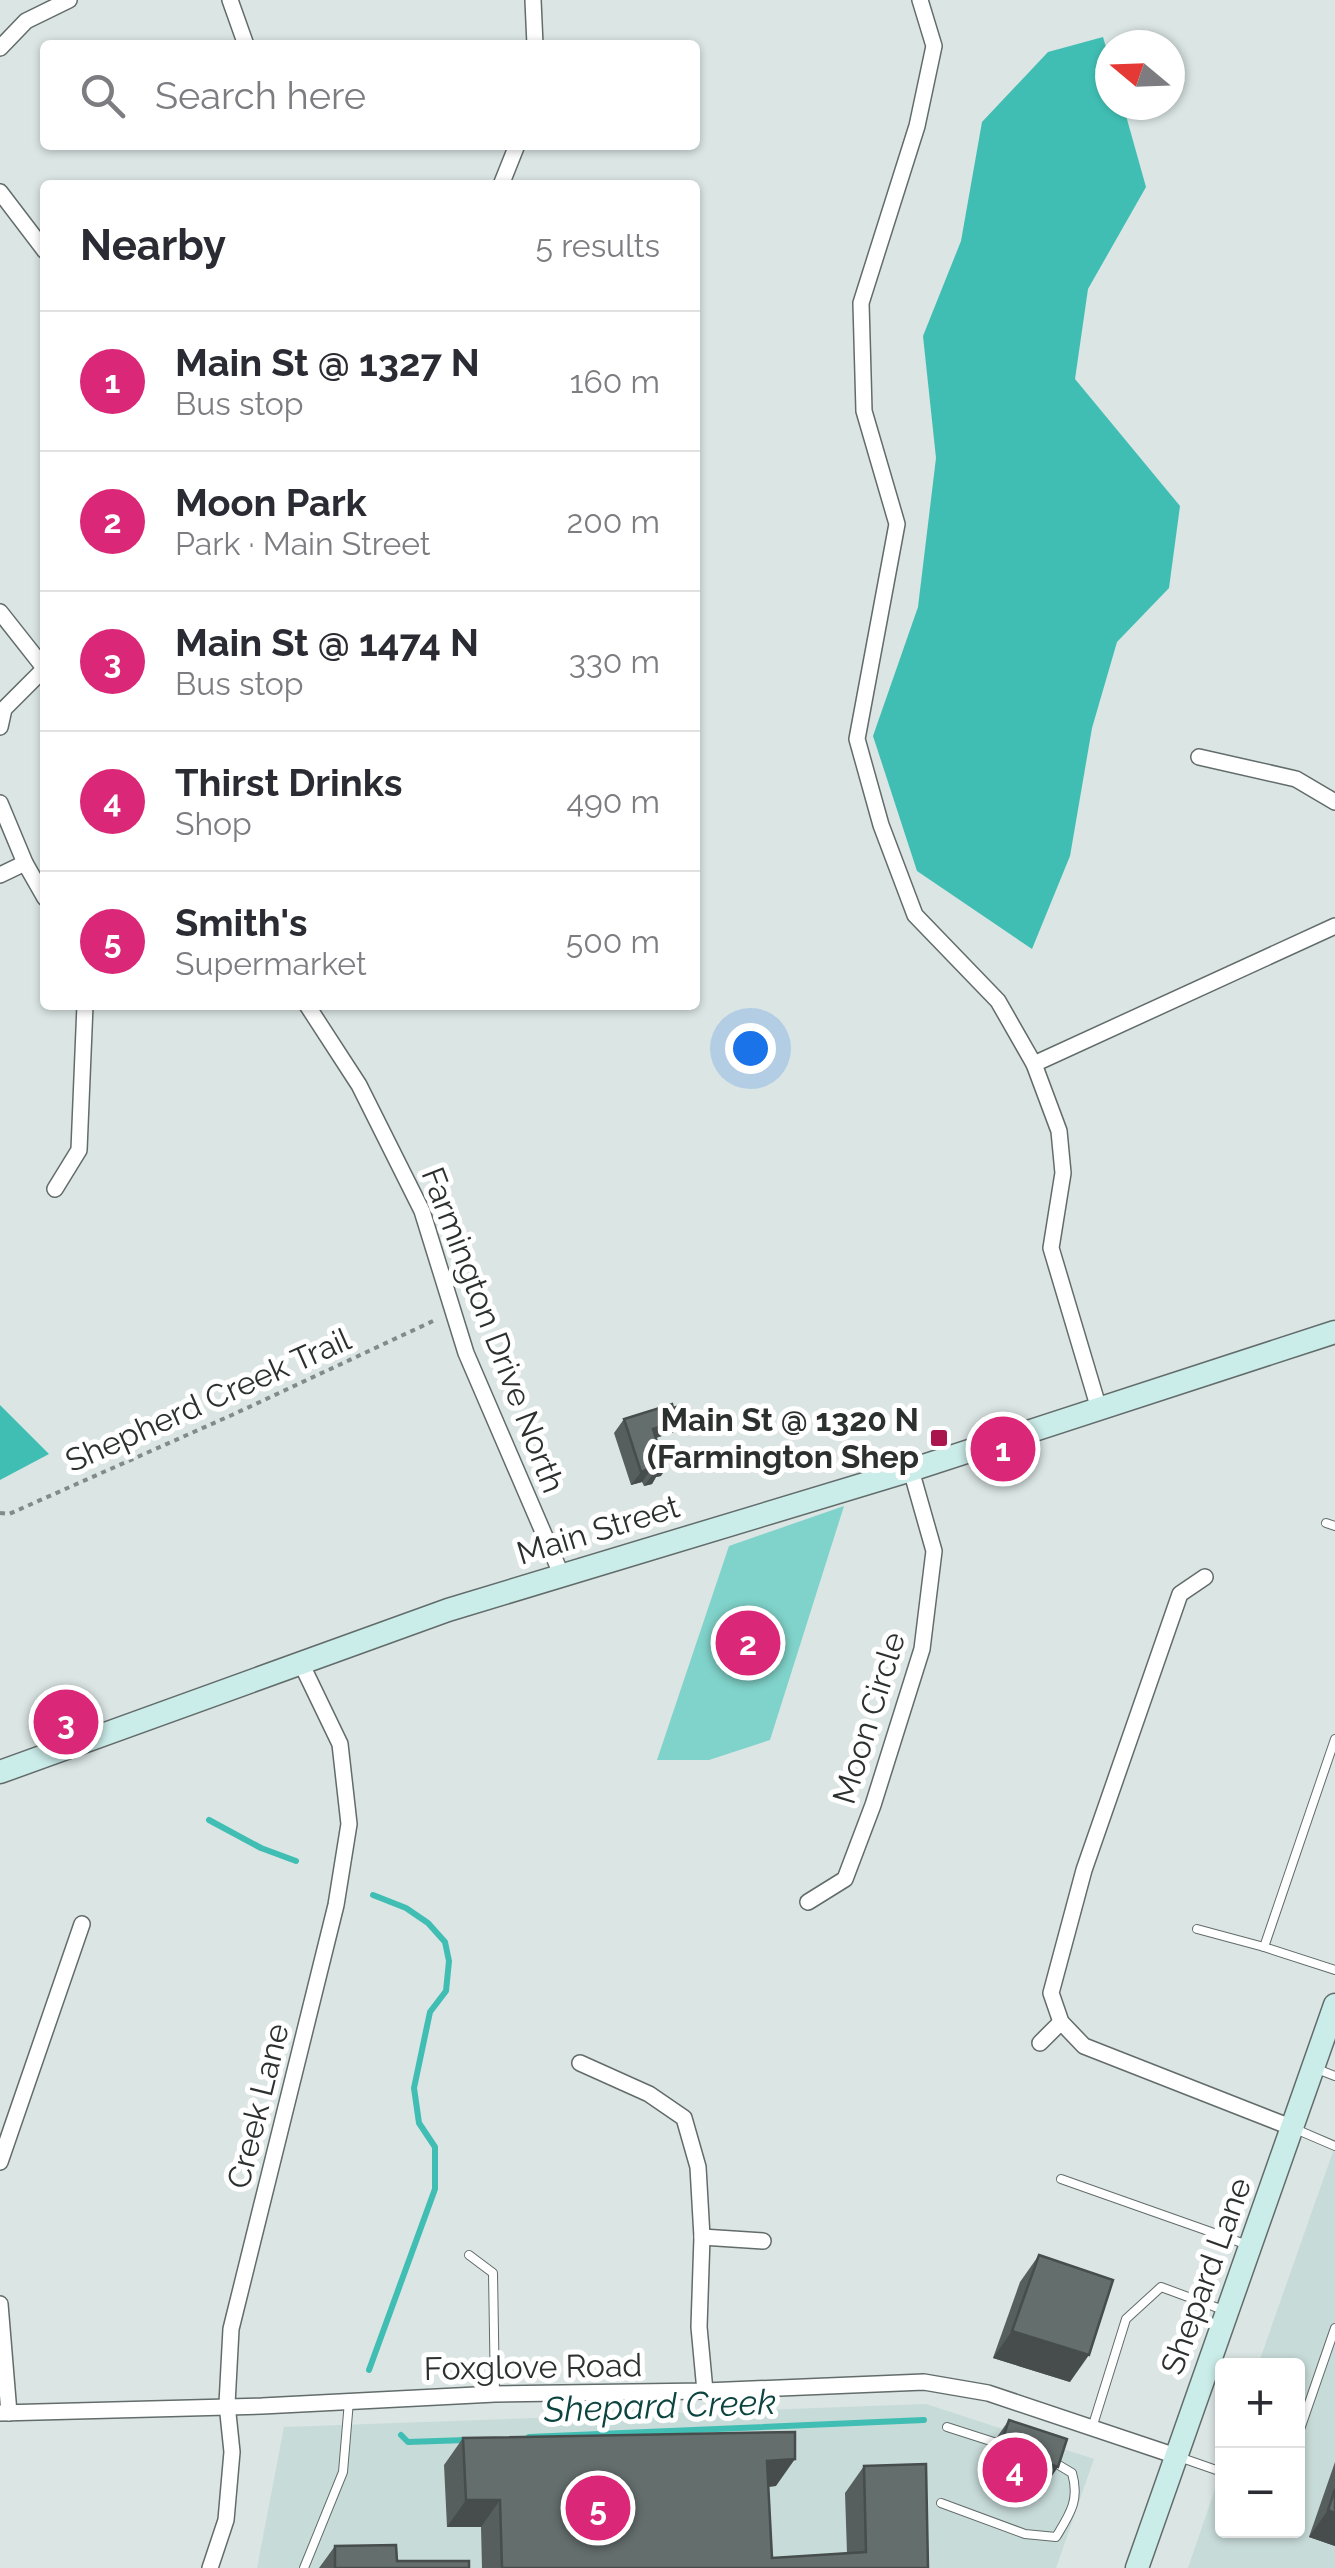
<!DOCTYPE html>
<meta charset="utf-8">
<style>
body{margin:0;font-family:Raleway,sans-serif;background:#f7f7f7;color:#2b2b33}
.controls{position:absolute;right:30px;bottom:30px;display:grid;overflow:hidden;border-radius:10px;box-shadow:0 2px 8px #0004}
.controls button{width:90px;height:90px;display:grid;place-items:center;padding:0;border:0;border-bottom:2px solid #e1e1e2;background:#fff;color:#2b2b33;font:50px sans-serif}
.compass{position:absolute;left:1095px;top:30px;width:90px;height:90px;border-radius:50%;background:#fff;box-shadow:0 2px 8px #0004;rotate:289deg}
.you{position:absolute;left:750px;top:1048px;width:35px;height:35px;margin:-25px;border:8px solid #fff;border-radius:50%;background:#1a73e8;box-shadow:0 0 0 15px #1a73e833}
.badge{display:grid;place-items:center;width:65px;height:65px;border-radius:50%;background:#db2777;color:#fff;font-size:32px;font-weight:700}
.pin{position:absolute;translate:-50% -50%;border:5px solid #fff;box-shadow:0 2px 10px #0006}
.list{margin:0;padding:0;list-style:none}
h2{display:flex;justify-content:space-between;align-items:center;height:130px;margin:0;padding:0 40px;font-size:42px}
h2 small{font-size:32px;font-weight:400;color:#7c7c81}
.list li{display:grid;grid-template-columns:65px 1fr auto;gap:30px;align-items:center;box-sizing:border-box;height:140px;padding:0 40px;border-top:2px solid #e1e1e2}
.list b{display:block;font-size:38px;white-space:nowrap}
.list p{margin:0;font-size:32px;white-space:nowrap;color:#7c7c81}
.list em{font-size:32px;font-style:normal;color:#7c7c81}
.icon{flex:none;width:55px;height:55px;fill:none;stroke:currentColor;stroke-width:2;stroke-linecap:round;stroke-linejoin:round}
.map{position:relative;flex:none;width:1335px;height:2568px;overflow:hidden}
.search{position:absolute;background:#fff;box-shadow:0 2px 8px #0004;left:40px;top:40px;width:660px;height:110px;display:flex;align-items:center;gap:25px;box-sizing:border-box;padding:0 35px;border-radius:10px;color:#7c7c81;font-size:38px}
.panel{position:absolute;background:#fff;box-shadow:0 2px 8px #0004;left:40px;top:180px;width:660px;height:830px;border-radius:10px}
.map>svg:first-child{display:block}
.built{fill:#c7dbd9}
.green{fill:#80d3ca}
.forest{fill:#40beb3}
.lines{fill:none;stroke-linecap:round;stroke-linejoin:round}
.stream{stroke:#40beb3;stroke-width:6}
.lane-casing{stroke:#626c6b;stroke-width:10}
.street-casing{stroke:#626c6b;stroke-width:18}
.secondary-casing{stroke:#626c6b;stroke-width:25}
.path{stroke:#838b8a;stroke-width:4;stroke-dasharray:5 5;stroke-linecap:butt}
.lane{stroke:#fff;stroke-width:8}
.street{stroke:#fff;stroke-width:15}
.secondary{stroke:#cbedea;stroke-width:22}
.wall{fill:#565f5e}
.shaded-wall{fill:#464d4c}
.building{fill:#646e6d;stroke:#464d4c;stroke-width:2.5}
.poi-dot{fill:#a9154c;stroke:#fff;stroke-width:4}
.labels{text-anchor:middle;stroke-width:10;stroke-linejoin:round;paint-order:stroke}
.street-label{font-size:32px;fill:#2c3130;stroke:#fff}
.poi-label{font-size:32px;font-weight:bold;fill:#2c3130;stroke:#fff;text-anchor:end}
.water-label{font-size:35px;font-style:italic;fill:#0c4540;stroke:#fff}
</style>
<div class="map">
<svg width="1335" height="2568" viewBox="0 0 1335 2568">
<rect width="100%" height="100%" fill="#dae5e4"/>
<g class="built">
<polygon points="1335,2146 1335,2568 1188,2568 1222,2469 1222,2530 1298,2530 1298,2366 1258,2365"/>
<polygon points="926,2404 1094,2459 1056,2568 257,2568 284,2427"/>
</g>
<polygon class="green" points="844,1506 770,1740 709,1760 657,1760 729,1546"/>
<g class="forest">
<polygon points="1103,37 1110,61 1110,105 1123,105 1146,187 1088,289 1075,379 1180,506 1169,588 1117,642 1092,728 1070,856 1032,949 917,871 873,736 918,607 936,458 923,336 961,241 982,122 1048,52"/>
<polygon points="0,1405 49,1454 0,1480"/>
</g>
<g class="lines">
<g class="stream">
<polyline points="209,1820 261,1848 296,1861"/>
<polyline points="369,2370 435,2189 435,2147 419,2123 414,2088 430,2012 446,1991 449,1961 445,1942 428,1923 406,1908 373,1895"/>
<polyline points="401,2435 408,2442 466,2440"/>
<polyline points="529,2437 924,2420"/>
</g>
<g class="lane-casing">
<g id="lane">
<polyline points="1326,1523 1335,1526"/>
<polyline points="1335,1739 1264,1947 1335,1970"/>
<polyline points="1197,1929 1264,1947"/>
<polyline points="1317,2069 1335,2076"/>
<polyline points="1293,2128 1335,2146"/>
<polyline points="1061,2179 1245,2244"/>
<polyline points="469,2255 493,2273 495,2394"/>
<polyline points="947,2427 1000,2444"/>
<polyline points="1092,2428 1126,2319 1161,2287 1226,2311"/>
<polyline points="1298,2435 1335,2328"/>
<polyline points="1179,2457 1222,2472"/>
<path d="M941,2503L1025,2534L1056,2537C1070,2514 1080,2500 1072,2473L1052,2461"/>
<polyline points="304,2568 343,2472 349,2401"/>
</g>
</g>
<g class="street-casing">
<g id="street">
<polyline points="230,0 246,45"/>
<polyline points="533,0 535,45"/>
<polyline points="920,0 934,46 917,126 861,303 864,411 897,524 857,739 881,825 915,915 998,1001 1034,1064 1059,1131 1063,1173 1051,1248 1099,1409"/>
<polyline points="0,48 26,21 69,0"/>
<polyline points="501,185 517,145"/>
<polyline points="0,192 45,251"/>
<polyline points="0,612 45,669"/>
<polyline points="0,727 4,709 45,668"/>
<polyline points="1199,757 1296,779 1335,802"/>
<polyline points="0,803 25,863 45,898"/>
<polyline points="0,875 25,863"/>
<polyline points="307,1005 359,1085 422,1211 466,1353 562,1576"/>
<polyline points="1034,1064 1335,926"/>
<polyline points="55,1189 79,1150 85,1005"/>
<polyline points="1205,1577 1180,1594 1084,1870 1051,1993 1061,2022 1084,2046 1293,2128"/>
<polyline points="808,1902 845,1879 873,1805 922,1649 934,1551 911,1470"/>
<polyline points="1040,2043 1061,2022"/>
<polyline points="580,2063 649,2094 684,2118 698,2167 702,2237 699,2327 705,2391"/>
<polyline points="0,2162 82,1924"/>
<polyline points="702,2237 763,2241"/>
<polyline points="0,2304 9,2413"/>
<polyline points="0,2413 262,2406 495,2394 705,2391 924,2382 988,2393 1176,2456"/>
<polyline points="210,2568 226,2520 232,2452 227,2404 231,2329 336,1905 349,1824 340,1744 301,1663"/>
</g>
</g>
<g class="secondary-casing">
<g id="secondary">
<polyline points="0,1772 448,1610 911,1470 1335,1332"/>
<polyline points="1137,2568 1335,2005"/>
</g>
</g>
<polyline class="path" points="0,1513 9,1514 232,1415 433,1321"/>
<use href="#lane" class="lane"/>
<use href="#street" class="street"/>
<use href="#secondary" class="secondary"/>
</g>
<g class="wall">
<polygon points="624,1419 677,1431 656,1438 661,1476 656,1477 652,1484 644,1486 642,1482 631,1485 614,1433"/>
<polygon points="1039,2255 1070,2382 993,2358 1020,2282"/>
<polygon points="1009,2420 1058,2467 1039,2494 981,2473 990,2447"/>
<polygon points="463,2438 776,2486 768,2487 772,2558 847,2553 845,2493 864,2466 928,2568 482,2568 481,2527 447,2527 444,2465"/>
<polygon points="1335,2462 1335,2546 1309,2537"/>
<polygon points="335,2546 397,2561 469,2568 319,2568"/>
</g>
<g class="shaded-wall">
<polygon points="687,1417 677,1431 643,1442 653,1429"/>
<polygon points="670,1462 661,1476 656,1477 652,1484 644,1486 660,1465"/>
<polygon points="652,1468 642,1482 631,1485 641,1472"/>
<polygon points="1012,2331 1089,2355 1070,2382 993,2358"/>
<polygon points="1000,2446 1058,2467 1039,2494 981,2473"/>
<polygon points="795,2459 776,2486 748,2488 767,2461"/>
<polygon points="466,2500 500,2500 481,2527 447,2527"/>
<polygon points="1328,2510 1335,2513 1335,2546 1309,2537"/>
</g>
<g class="building">
<polygon points="672,1404 673,1408 683,1405 687,1417 653,1429 658,1445 664,1443 670,1462 660,1465 661,1470 653,1473 652,1468 641,1472 624,1419"/>
<polygon points="1039,2255 1113,2280 1089,2355 1012,2331"/>
<polygon points="1009,2420 1067,2439 1058,2467 1000,2446"/>
<polygon points="795,2432 795,2459 767,2461 772,2558 866,2552 864,2466 926,2464 928,2568 502,2568 500,2500 466,2500 463,2438"/>
<polygon points="1335,2489 1335,2513 1328,2510"/>
<polygon points="396,2545 397,2561 469,2561 469,2568 335,2568 335,2546"/>
</g>
<rect class="poi-dot" x="929" y="1428" width="20" height="20" rx="5"/>
<g class="labels">
<g class="street-label">
<text transform="translate(493 1330) rotate(69)" y="11">Farmington Drive North</text>
<text transform="translate(208 1400) rotate(-24)" y="11">Shepherd Creek Trail</text>
<text transform="translate(598 1530) rotate(-17)" y="11">Main Street</text>
<text transform="translate(869 1718) rotate(-73)" y="11">Moon Circle</text>
<text transform="translate(258 2106) rotate(-76)" y="11">Creek Lane</text>
<text transform="translate(1206 2276) rotate(-70)" y="11">Shepard Lane</text>
<text transform="translate(533 2367) rotate(-1)" y="11">Foxglove Road</text>
</g>
<g class="poi-label">
<text x="919" y="1431">Main St @ 1320 N<tspan x="919" dy="37">(Farmington Shep</tspan></text>
</g>
<g class="water-label">
<text transform="translate(660 2406) rotate(-2)" y="12">Shepard Creek</text>
</g>
</g>
</svg>
<div class="controls">
<button>+</button>
<button>−</button>
</div>
<svg class="compass" viewBox="-18 -18 36 36"><path d="M0-13l5 13h-10z" fill="#e53935"/><path d="M0 13l5-13h-10z" fill="#7c7c81"/></svg>
<div class="you"></div>
<div class="pin badge" style="left:1003px;top:1449px">1</div>
<div class="pin badge" style="left:748px;top:1643px">2</div>
<div class="pin badge" style="left:66px;top:1722px">3</div>
<div class="pin badge" style="left:1015px;top:2470px">4</div>
<div class="pin badge" style="left:598px;top:2508px">5</div>
<div class="search"><svg class="icon" aria-label="search" viewBox="0 0 24 24"><circle cx="10" cy="10" r="6"/><path d="M15 15l6 6"/></svg>Search here</div>
<section class="panel">
<h2>Nearby<small>5 results</small></h2>
<ul class="list">
<li><span class="badge">1</span><div><b>Main St @ 1327 N</b><p>Bus stop</p></div><em>160 m</em></li>
<li><span class="badge">2</span><div><b>Moon Park</b><p>Park · Main Street</p></div><em>200 m</em></li>
<li><span class="badge">3</span><div><b>Main St @ 1474 N</b><p>Bus stop</p></div><em>330 m</em></li>
<li><span class="badge">4</span><div><b>Thirst Drinks</b><p>Shop</p></div><em>490 m</em></li>
<li><span class="badge">5</span><div><b>Smith's</b><p>Supermarket</p></div><em>500 m</em></li>
</ul>
</section>
</div>
